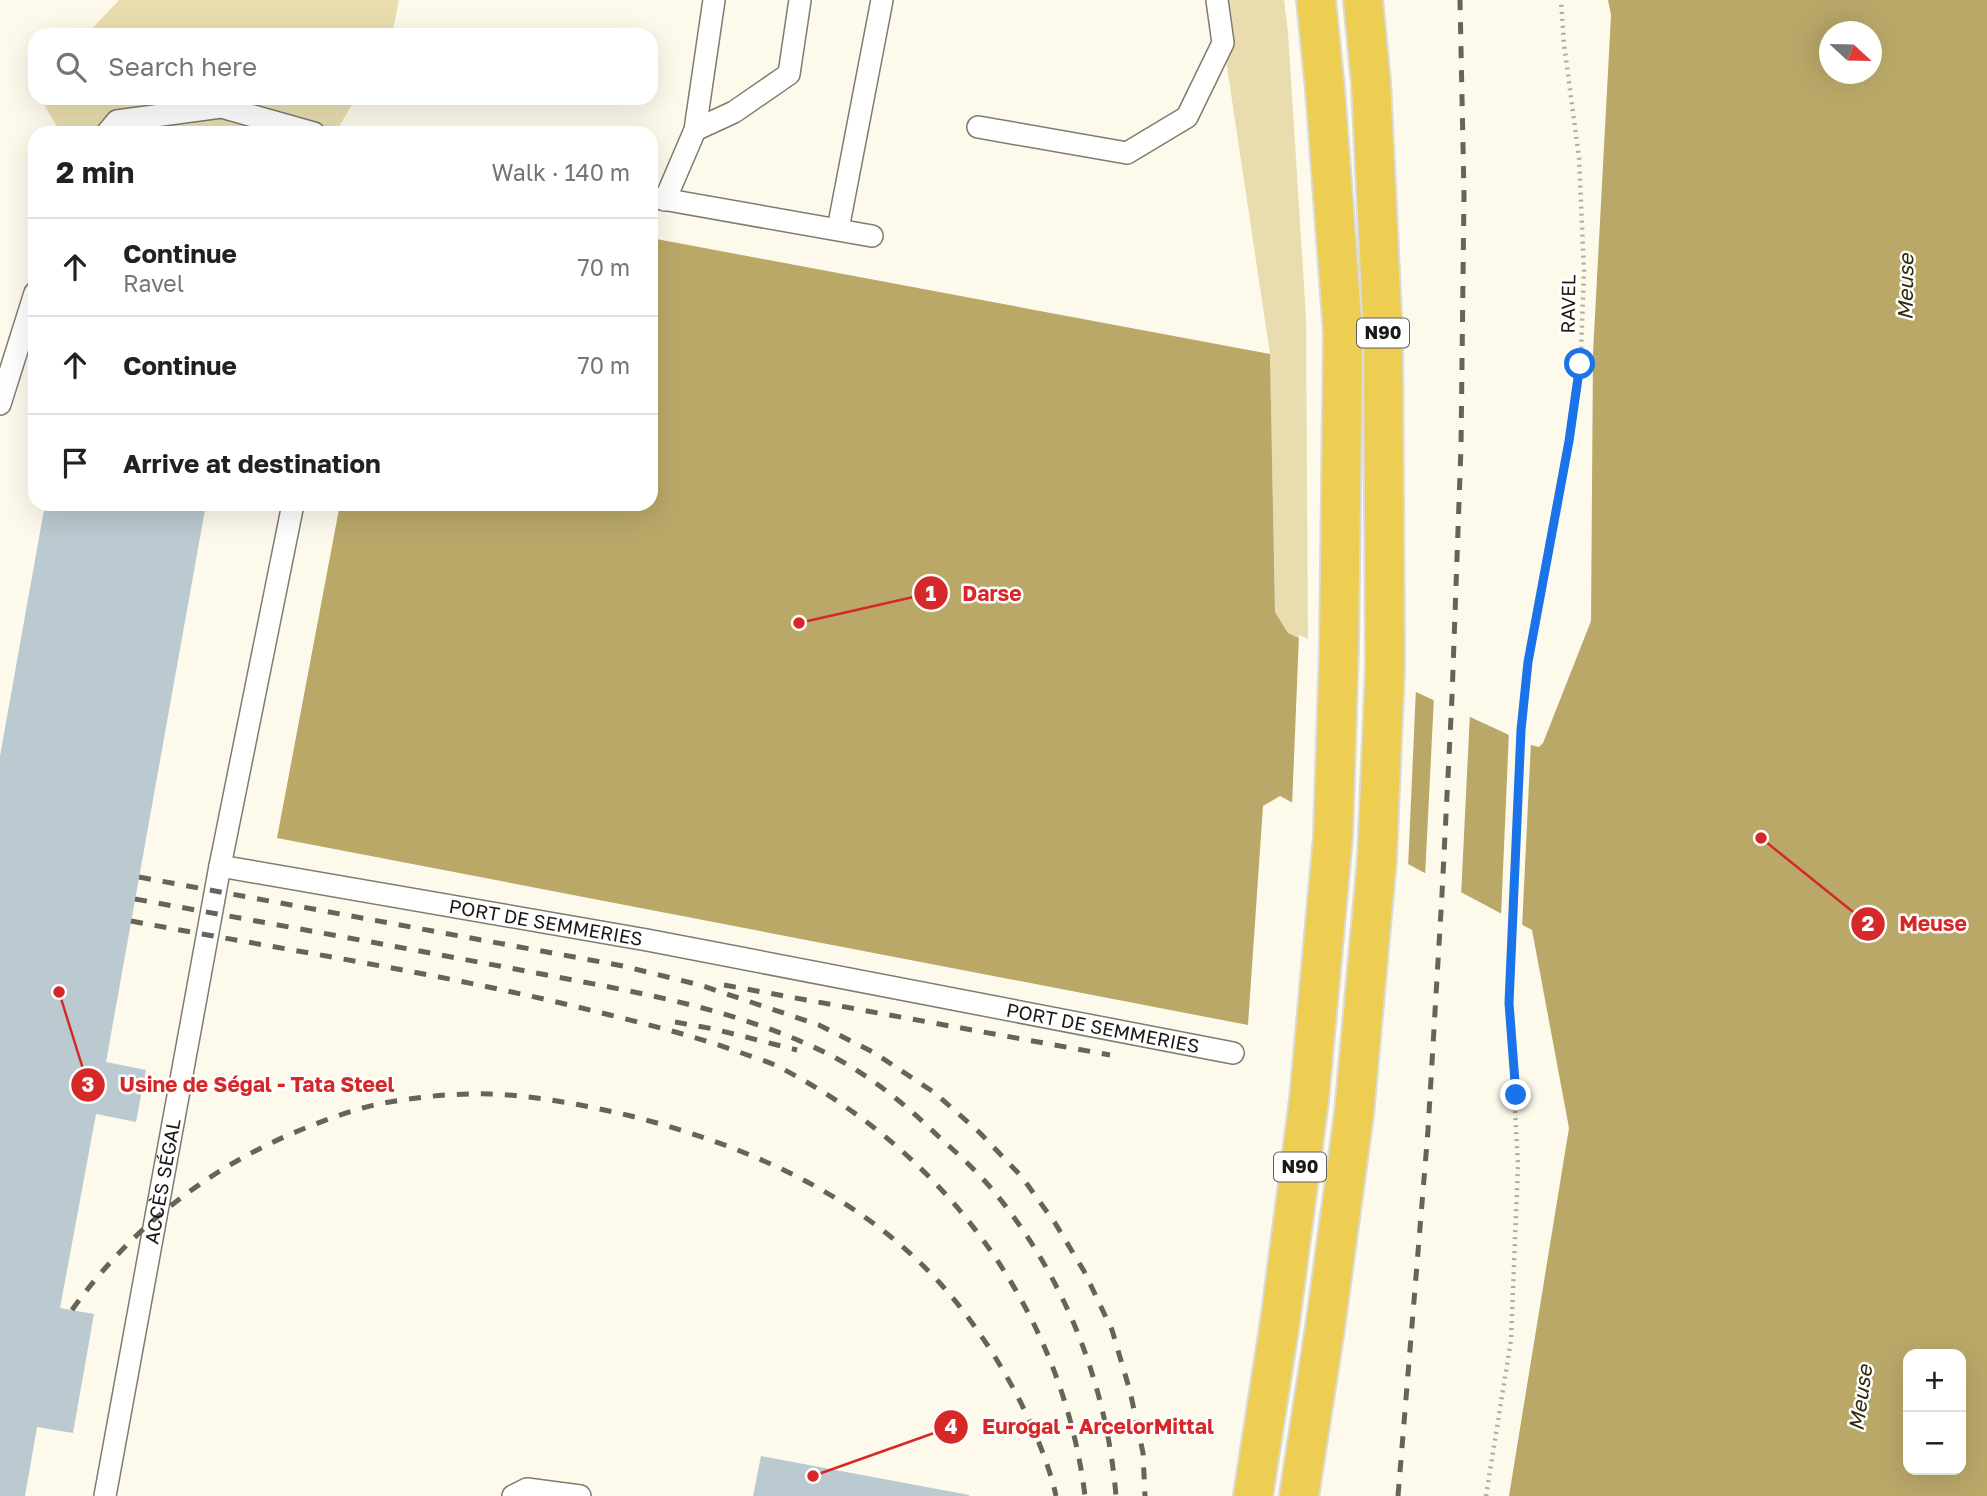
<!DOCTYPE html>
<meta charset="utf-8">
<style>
body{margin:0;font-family:"Golos Text",sans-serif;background:#f2f2f2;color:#202124}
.controls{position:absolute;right:21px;bottom:21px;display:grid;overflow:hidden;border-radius:14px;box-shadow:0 7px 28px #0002}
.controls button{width:63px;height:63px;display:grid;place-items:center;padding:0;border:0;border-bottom:2px solid #e0e0e0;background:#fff;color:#202124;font:35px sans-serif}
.compass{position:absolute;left:1819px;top:21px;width:63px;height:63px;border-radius:50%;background:#fff;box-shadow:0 7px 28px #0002;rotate:112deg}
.stop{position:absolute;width:21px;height:21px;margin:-16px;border:5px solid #1a73e8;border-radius:50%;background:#fff}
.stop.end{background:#1a73e8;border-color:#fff;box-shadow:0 2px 7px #0008}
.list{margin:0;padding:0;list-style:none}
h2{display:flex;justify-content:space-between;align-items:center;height:91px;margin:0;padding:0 28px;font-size:30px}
h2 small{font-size:23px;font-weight:400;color:#757577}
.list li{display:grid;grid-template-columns:46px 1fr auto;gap:21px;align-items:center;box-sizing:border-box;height:98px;padding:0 28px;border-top:2px solid #e0e0e0}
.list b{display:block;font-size:26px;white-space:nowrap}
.list p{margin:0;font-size:23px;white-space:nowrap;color:#757577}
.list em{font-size:23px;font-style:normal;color:#757577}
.icon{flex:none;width:38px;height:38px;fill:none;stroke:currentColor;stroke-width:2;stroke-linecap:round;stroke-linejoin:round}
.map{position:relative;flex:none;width:1987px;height:1496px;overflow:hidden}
.search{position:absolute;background:#fff;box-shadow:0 7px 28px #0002;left:28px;top:28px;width:630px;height:77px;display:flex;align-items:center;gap:18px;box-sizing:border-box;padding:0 24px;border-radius:21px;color:#757577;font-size:26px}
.panel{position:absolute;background:#fff;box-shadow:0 7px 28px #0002;left:28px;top:126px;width:630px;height:385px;border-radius:21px}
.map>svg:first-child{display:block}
.green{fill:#e9ddb0}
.water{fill:#baa869;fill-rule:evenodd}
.pier{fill:#fdfaec}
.building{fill:#bbc9d0}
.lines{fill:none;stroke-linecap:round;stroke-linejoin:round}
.lane-casing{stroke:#7e7b6f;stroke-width:24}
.highway-casing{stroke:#dadad9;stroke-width:42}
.path{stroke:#afada2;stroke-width:4.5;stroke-dasharray:2 5;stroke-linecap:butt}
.lane{stroke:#fff;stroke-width:21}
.highway{stroke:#eecd53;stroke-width:38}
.rail{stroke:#65645c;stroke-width:5;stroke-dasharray:12 12;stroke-linecap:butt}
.route{stroke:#1a73e8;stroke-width:9}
.labels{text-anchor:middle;stroke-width:5;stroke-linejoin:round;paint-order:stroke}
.shield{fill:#fff;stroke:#5f5e5a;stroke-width:2}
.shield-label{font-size:18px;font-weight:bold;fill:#1a1914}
.street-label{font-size:19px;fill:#1a1914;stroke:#fff}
.water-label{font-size:21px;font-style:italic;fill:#322a0c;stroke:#fff}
.leader{fill:none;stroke:#d62828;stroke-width:2.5}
.callout-dot{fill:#d62828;stroke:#fff;stroke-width:2.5}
.mark-label{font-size:21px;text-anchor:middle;font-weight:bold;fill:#fff}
.callout-label{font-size:21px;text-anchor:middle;font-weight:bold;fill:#d62828;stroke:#fff;stroke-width:5;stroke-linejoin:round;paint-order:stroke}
</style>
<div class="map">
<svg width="1987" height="1496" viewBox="0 0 1987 1496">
<rect width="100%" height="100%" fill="#fdfaec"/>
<g class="green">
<polygon points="119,0 399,0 392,35 86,35"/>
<polygon points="1217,0 1284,0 1288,32 1306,317 1308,643 1288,633 1275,612 1270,354"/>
<polygon points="40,98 356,98 335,133 61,133"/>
</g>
<path class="water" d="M1608,0H1987V1496H1509L1569,1128L1532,930L1280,796L1263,806L1248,1025L277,838L340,504H651V238L1270,354L1275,612L1288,633L1531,745L1539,747L1543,743L1591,621L1593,353L1611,15ZM1829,32H1871V74H1829ZM1908,1354H1961V1470H1908Z"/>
<g class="pier">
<polygon points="1299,635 1416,688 1408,868 1292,807"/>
<polygon points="1434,697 1470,713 1461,896 1425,877"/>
<polygon points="1509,731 1531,741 1522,928 1501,917"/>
</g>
<g class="building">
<polygon points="45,504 206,504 106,1062 146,1070 136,1122 96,1114 60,1308 94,1314 73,1433 37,1427 25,1496 0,1496 0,756"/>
<polygon points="761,1456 969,1495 969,1496 753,1496"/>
</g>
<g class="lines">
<g class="lane-casing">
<g id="lane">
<polyline points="978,127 1127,153 1187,117 1223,43 1217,0"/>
<polyline points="695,130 734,112 789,74 800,0"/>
<polyline points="107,133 117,121 221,107 314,133"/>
<polyline points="651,197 872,236"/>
<polyline points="665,200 695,130 714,0"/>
<polyline points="838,229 882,0"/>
<polyline points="0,404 35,293"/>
<path id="s1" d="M293,504L220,866L647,940L1233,1053"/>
<path id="s2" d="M105,1496L220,866"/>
<polyline points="513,1496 527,1489 580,1496"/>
</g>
</g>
<g class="highway-casing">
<g id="highway">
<polyline points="1253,1496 1280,1322 1309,1100 1333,837 1339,646 1343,333 1325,89 1316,0"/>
<polyline points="1299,1496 1325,1328 1354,1114 1377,859 1385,667 1383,337 1371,83 1363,0"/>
</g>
</g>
<polyline class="path" points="1486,1496 1511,1340 1518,1165 1509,1003 1521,730 1528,662 1569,441 1581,351 1584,271 1579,158 1564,44 1561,0"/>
<use href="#lane" class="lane"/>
<use href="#highway" class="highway"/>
<g class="rail">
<polyline points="139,877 623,966 700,985 819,1025 873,1052 935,1093 980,1133 1022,1177 1055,1223 1084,1271 1112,1330 1130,1391 1143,1453 1145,1496"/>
<path d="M135,899C262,922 389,945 515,969C623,990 734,1006 832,1056C872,1077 906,1105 938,1136C958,1154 979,1173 996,1194C1066,1280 1107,1386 1116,1496"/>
<path d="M131,921C291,951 453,975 610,1015C654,1026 697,1037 739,1052C752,1057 767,1061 779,1067C945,1152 1062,1310 1085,1496"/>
<polyline points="724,985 1110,1055"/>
<polyline points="675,1022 714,1029 797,1050"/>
<path d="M72,1310C131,1227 213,1164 308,1127C331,1118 355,1109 379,1104C415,1097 453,1093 490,1094C538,1096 584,1105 631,1116C744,1145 857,1193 938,1281C971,1317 999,1360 1021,1403C1035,1432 1049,1464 1056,1496"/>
<polyline points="1398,1496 1428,1130 1442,894 1452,697 1461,447 1464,194 1460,0"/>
</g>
</g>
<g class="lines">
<polyline class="route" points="1516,1095 1509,1003 1521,730 1528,662 1569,441 1580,364"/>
</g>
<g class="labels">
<g class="shield">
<rect x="1357" y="318.5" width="52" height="29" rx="5"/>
<rect x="1274" y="1152.5" width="52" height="29" rx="5"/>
</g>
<g class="shield-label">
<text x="1383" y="339">N90</text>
<text x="1300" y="1173">N90</text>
</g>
<g class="street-label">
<text transform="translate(1568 304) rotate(-89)" y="7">RAVEL</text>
<text dy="7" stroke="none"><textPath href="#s1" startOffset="700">PORT DE SEMMERIES</textPath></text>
<text dy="7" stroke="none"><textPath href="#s1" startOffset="1267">PORT DE SEMMERIES</textPath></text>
<text dy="7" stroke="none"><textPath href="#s2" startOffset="320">ACCÈS SÉGAL</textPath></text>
</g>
<g class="water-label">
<text transform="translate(1906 287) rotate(-89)" y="7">Meuse</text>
<text transform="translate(1861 1398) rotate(-82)" y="7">Meuse</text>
</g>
</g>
<path class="leader" d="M799 623L931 593M1761 838L1868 924M59 992L88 1085M813 1476L951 1427"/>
<g class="callout-dot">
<circle cx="799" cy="623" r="7"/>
<circle cx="1761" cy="838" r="7"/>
<circle cx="59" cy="992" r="7"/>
<circle cx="813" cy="1476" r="7"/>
<circle cx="931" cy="593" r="18"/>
<circle cx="1868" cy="924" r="18"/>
<circle cx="88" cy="1085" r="18"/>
<circle cx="951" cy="1427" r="18"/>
</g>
<g class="mark-label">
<text x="931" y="601">1</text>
<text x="1868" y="931">2</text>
<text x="88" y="1092">3</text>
<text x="951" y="1434">4</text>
</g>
<g class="callout-label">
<text x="992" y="601">Darse</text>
<text x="1933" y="931">Meuse</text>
<text x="257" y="1092">Usine de Ségal - Tata Steel</text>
<text x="1098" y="1434">Eurogal - ArcelorMittal</text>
</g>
</svg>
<div class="controls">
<button>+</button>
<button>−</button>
</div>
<svg class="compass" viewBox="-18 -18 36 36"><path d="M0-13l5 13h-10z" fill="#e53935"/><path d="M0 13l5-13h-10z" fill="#757577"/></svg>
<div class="stop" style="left:1580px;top:364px"></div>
<div class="stop end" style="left:1516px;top:1095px"></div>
<div class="search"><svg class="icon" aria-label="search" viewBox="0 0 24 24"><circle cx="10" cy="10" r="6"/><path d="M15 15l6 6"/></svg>Search here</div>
<section class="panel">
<h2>2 min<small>Walk · 140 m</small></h2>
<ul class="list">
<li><svg class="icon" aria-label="ahead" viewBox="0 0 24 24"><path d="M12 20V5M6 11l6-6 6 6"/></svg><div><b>Continue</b><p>Ravel</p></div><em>70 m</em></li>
<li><svg class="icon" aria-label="ahead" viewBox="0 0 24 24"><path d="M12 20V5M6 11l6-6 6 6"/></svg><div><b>Continue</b></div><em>70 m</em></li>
<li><svg class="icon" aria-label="arrive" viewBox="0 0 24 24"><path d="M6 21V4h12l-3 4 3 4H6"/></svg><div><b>Arrive at destination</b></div></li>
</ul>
</section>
</div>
